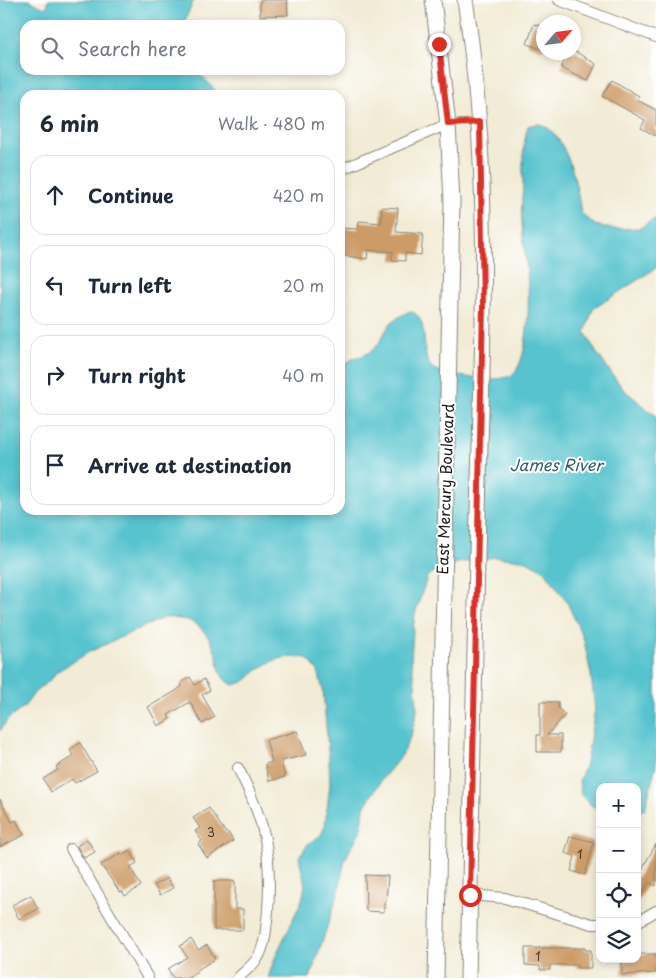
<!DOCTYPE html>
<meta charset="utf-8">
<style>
body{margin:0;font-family:"Playpen Sans",sans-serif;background:#f6f6f7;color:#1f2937}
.controls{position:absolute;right:15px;bottom:15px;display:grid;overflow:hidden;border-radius:10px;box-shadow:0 2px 8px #0003}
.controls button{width:45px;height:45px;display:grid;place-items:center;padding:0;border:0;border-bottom:1px solid #e0e1e3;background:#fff;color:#1f2937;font:25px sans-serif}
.compass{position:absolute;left:536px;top:15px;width:45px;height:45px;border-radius:50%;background:#fff;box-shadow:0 2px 8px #0003;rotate:62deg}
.stop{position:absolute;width:15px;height:15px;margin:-11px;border:4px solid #d93025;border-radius:50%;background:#fff}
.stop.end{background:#d93025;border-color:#fff;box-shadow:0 1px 5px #0008}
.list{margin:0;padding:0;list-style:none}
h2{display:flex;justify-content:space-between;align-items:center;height:65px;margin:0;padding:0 20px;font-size:21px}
h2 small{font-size:16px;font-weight:400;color:#747a83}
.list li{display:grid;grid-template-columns:32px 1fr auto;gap:15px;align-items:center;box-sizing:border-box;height:80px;margin:0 10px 10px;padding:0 10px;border:1px solid #e0e1e3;border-radius:15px}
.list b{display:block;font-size:19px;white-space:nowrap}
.list em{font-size:16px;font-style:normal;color:#747a83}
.icon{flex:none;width:28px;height:28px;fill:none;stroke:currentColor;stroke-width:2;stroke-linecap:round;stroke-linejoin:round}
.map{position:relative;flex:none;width:656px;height:978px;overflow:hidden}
.search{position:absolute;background:#fff;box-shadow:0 2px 8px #0003;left:20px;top:20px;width:325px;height:55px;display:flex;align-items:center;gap:12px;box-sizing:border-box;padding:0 18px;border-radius:15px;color:#747a83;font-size:19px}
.panel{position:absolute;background:#fff;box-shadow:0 2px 8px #0003;left:20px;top:90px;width:325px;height:425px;border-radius:15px}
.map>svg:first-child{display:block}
.water{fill:#56c3ce;stroke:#397075}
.building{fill:#cd9b68}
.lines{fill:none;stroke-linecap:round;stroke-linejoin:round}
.lane-casing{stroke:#878478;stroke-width:7}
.street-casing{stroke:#878478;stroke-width:12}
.primary-casing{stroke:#878478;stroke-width:17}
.lane{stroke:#fff;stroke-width:5}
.street{stroke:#fff;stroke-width:10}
.primary{stroke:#fff;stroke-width:15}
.route{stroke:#d93025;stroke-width:6}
.labels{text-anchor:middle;stroke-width:4;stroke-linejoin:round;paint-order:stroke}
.number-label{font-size:12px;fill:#483c2f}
.street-label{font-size:15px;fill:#1c1c1c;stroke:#fff}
.water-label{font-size:16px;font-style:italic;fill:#335f63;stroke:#fff}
</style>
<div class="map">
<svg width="656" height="978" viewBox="0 0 656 978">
<rect width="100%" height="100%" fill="#fff"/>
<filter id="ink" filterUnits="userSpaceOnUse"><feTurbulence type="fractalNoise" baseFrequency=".02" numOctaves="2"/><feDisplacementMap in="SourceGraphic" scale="10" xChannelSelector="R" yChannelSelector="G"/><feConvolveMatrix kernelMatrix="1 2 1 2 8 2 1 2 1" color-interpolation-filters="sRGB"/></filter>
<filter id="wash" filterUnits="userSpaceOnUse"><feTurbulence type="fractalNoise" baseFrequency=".0096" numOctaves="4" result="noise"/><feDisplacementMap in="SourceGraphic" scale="20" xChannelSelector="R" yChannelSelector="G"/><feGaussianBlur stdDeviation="1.12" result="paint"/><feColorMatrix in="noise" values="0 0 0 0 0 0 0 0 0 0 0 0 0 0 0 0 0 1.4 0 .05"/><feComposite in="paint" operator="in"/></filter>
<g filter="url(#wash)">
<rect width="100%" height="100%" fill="#f2ebd5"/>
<path class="water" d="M0,0H29L44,8L48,4V0H194L183,25H25V70H196L217,92L214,95H25V510H340V366H344C351,357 359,358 368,353C381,347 383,331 392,322C397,317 404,315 409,311C435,317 414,364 438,371C454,376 499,384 512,375C529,362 529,304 528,284C527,263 523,243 522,223C521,211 522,198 523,186C523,165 522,145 528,126C532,125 536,124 540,124C567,132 578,189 581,213L595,225L612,229L640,228L656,218V268L593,309L585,332L596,352L623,389L656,416V765L645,809L637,812V787H600V809L592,806L581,795L579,781L586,764L595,709L591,675L584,640L567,602L545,571L525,560L495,557L457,563L430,574L427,577L415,614L413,629L411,661L415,683L417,711L411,735L402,755L383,778L364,807L362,828L345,859L338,894L310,978H268L276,955L302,900L305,885L299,857L308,844L321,835L325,826L330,784L329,761L323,690L318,671L307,658C286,656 277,657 259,669C247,678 250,681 233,685L224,679L220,672L217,656L210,639L199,626L188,620L165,617L91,651L56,672L52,678L35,692L24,707L7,720L0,731Z"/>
<g id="blocks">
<g class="building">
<polygon points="260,0 287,0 288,15 260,16"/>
<polygon points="534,24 544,27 544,50 527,44"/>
<polygon points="568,52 576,52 596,64 588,81 561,68"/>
<polygon points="612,80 639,96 637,100 656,110 656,136 641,128 645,120 602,96"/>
<polygon points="382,207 398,208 396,232 423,234 421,255 405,253 405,261 392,260 393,252 368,250 367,259 340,255 340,228 358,229 359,221 381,223"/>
<polygon points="190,677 195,685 204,679 210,690 202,695 215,717 202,724 190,702 168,715 170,719 158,726 148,707 176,691 182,686 181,683"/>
<polygon points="540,702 558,702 558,708 565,715 547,735 561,735 561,752 537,752 537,735 540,735"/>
<polygon points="297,731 306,755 281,761 285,777 269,781 265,764 272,762 266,740"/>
<polygon points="80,743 97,771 75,783 72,779 51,792 43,779 58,770 56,767 73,756 70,750"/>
<polygon points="0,799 12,822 16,820 24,835 0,847"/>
<polygon points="209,808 226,833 228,832 233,841 207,858 198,844 202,841 195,831 200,828 193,818"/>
<polygon points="570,836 594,842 585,875 571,871 575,856 565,853"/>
<polygon points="87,839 95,852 84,858 77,846"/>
<polygon points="656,844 656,886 649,882 637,903 637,878"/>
<polygon points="130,850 137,863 130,867 141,886 125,896 122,891 120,892 101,865 121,853 122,855"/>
<polygon points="365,875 388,876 386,902 384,902 384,912 366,911"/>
<polygon points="167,878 173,888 160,895 154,885"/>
<polygon points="214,881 235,881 235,909 243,909 243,930 214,930"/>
<polygon points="31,895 38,909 19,919 12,905"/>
<polygon points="191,939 198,950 207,945 215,959 197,970 198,972 188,978 173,978 168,969 187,957 180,946"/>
<polygon points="525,948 585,948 585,950 591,950 591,968 577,968 577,965 550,965 550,970 540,970 540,966 525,965"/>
<polygon points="637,954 656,954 656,973 622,975 622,959 637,959"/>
</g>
</g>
</g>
<g filter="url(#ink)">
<use href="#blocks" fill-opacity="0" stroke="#878478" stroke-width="1"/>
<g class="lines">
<g class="lane-casing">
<polyline id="lane" points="451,123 477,122"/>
</g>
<g class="street-casing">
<g id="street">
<polyline points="559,0 656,37"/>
<polyline points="340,170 448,124"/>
<path d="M238,768C265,821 272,852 268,911C266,927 266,945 257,959C252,966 244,972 238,978"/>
<polyline points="71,849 148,978"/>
<polyline points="470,895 505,898 592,924 600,924"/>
<polyline points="637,922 656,911"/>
</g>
</g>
<g class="primary-casing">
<g id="primary">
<polyline points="433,0 448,124 452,201 436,978"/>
<path d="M465,0C492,169 483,341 478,511C474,666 472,822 468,978"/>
</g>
</g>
<use href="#lane" class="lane"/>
<use href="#street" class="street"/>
<use href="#primary" class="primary"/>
</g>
</g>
<g class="lines" filter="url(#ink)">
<polyline class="route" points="439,44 448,124 480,122 483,306 470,895"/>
</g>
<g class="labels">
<g class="number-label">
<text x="211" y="837">3</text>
<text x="580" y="859">1</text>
<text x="538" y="961">1</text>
</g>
<g class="street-label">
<text transform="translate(446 489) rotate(-88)" y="5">East Mercury Boulevard</text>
</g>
<g class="water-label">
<text x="556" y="471">James River</text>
</g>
</g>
</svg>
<div class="controls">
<button>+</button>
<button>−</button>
<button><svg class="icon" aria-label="locate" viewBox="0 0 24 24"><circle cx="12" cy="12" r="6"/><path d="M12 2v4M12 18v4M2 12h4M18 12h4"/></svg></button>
<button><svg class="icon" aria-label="layers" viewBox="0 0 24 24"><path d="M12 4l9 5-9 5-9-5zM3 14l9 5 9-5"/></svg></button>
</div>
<svg class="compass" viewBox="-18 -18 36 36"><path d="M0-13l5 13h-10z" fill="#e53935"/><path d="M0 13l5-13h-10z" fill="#747a83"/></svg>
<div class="stop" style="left:470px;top:895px"></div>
<div class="stop end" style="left:439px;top:44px"></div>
<div class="search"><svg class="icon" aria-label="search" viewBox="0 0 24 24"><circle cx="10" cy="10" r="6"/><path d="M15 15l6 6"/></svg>Search here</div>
<section class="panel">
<h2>6 min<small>Walk · 480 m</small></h2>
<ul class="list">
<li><svg class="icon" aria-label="ahead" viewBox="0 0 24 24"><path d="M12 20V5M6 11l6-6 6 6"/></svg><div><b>Continue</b></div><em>420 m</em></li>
<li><svg class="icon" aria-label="left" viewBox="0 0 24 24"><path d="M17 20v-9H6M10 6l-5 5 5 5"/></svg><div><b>Turn left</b></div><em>20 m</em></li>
<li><svg class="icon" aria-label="right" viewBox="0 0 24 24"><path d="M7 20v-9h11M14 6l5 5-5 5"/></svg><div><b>Turn right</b></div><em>40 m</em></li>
<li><svg class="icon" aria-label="arrive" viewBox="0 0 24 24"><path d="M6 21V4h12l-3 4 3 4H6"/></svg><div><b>Arrive at destination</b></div></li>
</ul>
</section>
</div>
